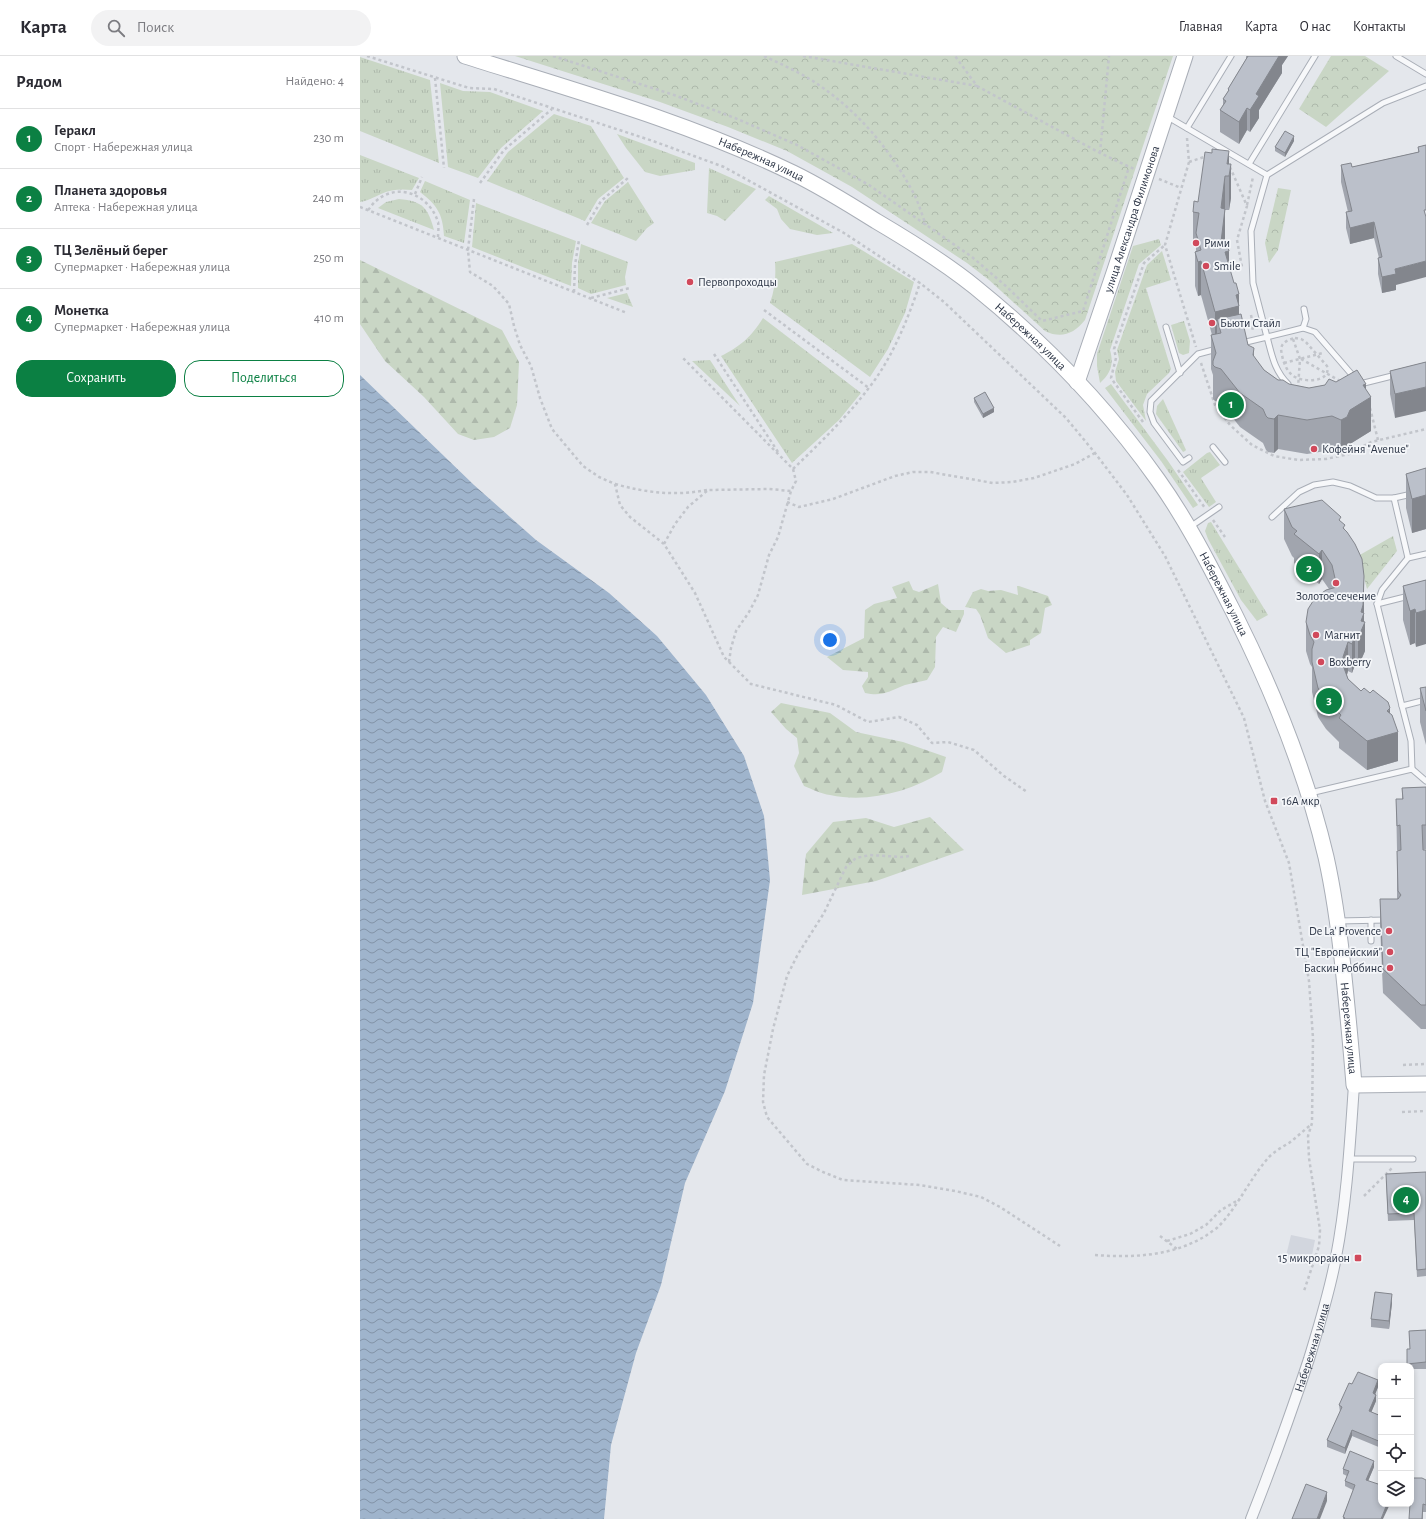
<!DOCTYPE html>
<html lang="ru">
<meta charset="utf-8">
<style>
body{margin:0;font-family:"Alegreya Sans",sans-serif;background:#f2f2f3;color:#2b2b33}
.controls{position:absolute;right:12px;bottom:12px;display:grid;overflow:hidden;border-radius:8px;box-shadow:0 2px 6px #0003}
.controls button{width:36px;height:36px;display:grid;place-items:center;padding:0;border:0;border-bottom:1px solid #e1e1e2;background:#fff;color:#2b2b33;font:20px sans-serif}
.you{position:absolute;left:470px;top:584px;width:14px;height:14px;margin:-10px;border:3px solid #fff;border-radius:50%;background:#1a73e8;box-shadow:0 0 0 6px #1a73e833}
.badge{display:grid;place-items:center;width:26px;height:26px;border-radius:50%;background:#0b8043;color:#fff;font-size:13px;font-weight:700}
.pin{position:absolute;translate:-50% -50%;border:2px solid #fff;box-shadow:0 1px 4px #0006}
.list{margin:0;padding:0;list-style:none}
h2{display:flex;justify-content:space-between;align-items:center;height:52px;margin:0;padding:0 16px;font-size:17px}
h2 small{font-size:13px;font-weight:400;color:#7c7c81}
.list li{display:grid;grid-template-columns:26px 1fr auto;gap:12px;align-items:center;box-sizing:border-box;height:60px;padding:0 16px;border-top:1px solid #e1e1e2}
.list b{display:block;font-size:15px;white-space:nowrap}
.list p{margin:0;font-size:13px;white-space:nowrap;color:#7c7c81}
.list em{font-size:13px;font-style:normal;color:#7c7c81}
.actions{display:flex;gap:8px;padding:12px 16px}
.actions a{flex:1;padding:9px 0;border:1px solid #0b8043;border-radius:16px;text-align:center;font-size:14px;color:#0b8043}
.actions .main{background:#0b8043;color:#fff}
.icon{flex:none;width:22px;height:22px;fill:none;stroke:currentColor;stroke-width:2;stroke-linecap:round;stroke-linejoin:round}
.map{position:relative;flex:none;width:1066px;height:1463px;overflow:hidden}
header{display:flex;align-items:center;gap:24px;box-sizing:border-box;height:56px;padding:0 20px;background:#fff;border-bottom:1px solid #e1e1e2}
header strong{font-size:19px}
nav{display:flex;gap:22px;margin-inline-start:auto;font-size:14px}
.search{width:280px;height:36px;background:#f2f2f3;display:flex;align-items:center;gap:10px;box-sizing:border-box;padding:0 14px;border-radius:22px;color:#7c7c81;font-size:15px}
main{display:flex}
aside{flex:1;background:#fff}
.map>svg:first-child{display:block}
.built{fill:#d2d6de}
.grass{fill:url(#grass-tufts)}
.forest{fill:url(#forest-firs)}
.park{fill:url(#park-crowns)}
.water{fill:url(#water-waves)}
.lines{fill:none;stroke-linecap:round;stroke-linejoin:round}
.lane-casing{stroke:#a9aeb7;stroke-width:7}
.street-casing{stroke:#a9aeb7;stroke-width:12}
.secondary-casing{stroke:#a9aeb7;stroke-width:17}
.path{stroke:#c2c5cb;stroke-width:2.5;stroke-dasharray:3 3;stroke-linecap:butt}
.lane{stroke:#f7f8fa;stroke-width:5}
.street{stroke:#f7f8fa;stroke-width:10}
.secondary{stroke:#fff;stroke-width:15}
.wall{fill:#a1a5ae}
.shaded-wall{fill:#83868d}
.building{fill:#bbc0ca;stroke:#83868d}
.poi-dot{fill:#d1495b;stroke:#f4f6f9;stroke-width:1.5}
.labels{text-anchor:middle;stroke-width:3.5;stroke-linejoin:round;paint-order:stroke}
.street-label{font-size:12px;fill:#2b3445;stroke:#f4f6f9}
.poi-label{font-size:12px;fill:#2b3445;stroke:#f4f6f9;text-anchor:start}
</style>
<header>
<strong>Карта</strong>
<div class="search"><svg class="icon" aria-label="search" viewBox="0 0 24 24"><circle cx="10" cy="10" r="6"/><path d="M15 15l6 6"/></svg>Поиск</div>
<nav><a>Главная</a><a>Карта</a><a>О нас</a><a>Контакты</a></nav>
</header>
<main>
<aside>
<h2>Рядом<small>Найдено: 4</small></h2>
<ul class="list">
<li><span class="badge">1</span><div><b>Геракл</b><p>Спорт · Набережная улица</p></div><em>230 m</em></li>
<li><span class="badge">2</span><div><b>Планета здоровья</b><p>Аптека · Набережная улица</p></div><em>240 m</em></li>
<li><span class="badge">3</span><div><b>ТЦ Зелёный берег</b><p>Супермаркет · Набережная улица</p></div><em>250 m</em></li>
<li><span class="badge">4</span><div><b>Монетка</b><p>Супермаркет · Набережная улица</p></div><em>410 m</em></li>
</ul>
<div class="actions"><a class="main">Сохранить</a><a>Поделиться</a></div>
</aside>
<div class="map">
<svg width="1066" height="1463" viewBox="0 0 1066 1463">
<defs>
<pattern id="grass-tufts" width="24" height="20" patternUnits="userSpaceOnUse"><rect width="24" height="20" fill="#c9d6c5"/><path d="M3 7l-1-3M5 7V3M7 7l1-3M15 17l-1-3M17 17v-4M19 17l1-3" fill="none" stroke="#adb8ab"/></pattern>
<pattern id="forest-firs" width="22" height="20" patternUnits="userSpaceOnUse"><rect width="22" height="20" fill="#c9d6c5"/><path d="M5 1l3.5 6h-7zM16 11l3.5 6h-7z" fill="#adb8ab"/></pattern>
<pattern id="park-crowns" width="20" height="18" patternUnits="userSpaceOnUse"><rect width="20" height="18" fill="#c9d6c5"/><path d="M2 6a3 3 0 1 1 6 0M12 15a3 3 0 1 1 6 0" fill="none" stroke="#adb8ab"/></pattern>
<pattern id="water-waves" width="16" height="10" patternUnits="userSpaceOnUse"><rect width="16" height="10" fill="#9fb4cc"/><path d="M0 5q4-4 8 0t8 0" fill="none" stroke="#8293a7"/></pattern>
</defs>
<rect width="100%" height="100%" fill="#e4e7ec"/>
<polygon class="built" points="931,1179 955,1184 950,1209 925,1204"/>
<g class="grass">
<polygon points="0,1 70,24 79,107 0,75"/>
<polygon points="80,27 103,35 130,36 183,55 141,92 118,122 88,111"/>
<polygon points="194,58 231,70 264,122 238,143 225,165 127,125 148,96"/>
<polygon points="257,78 335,107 335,114 300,120 285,116 266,92"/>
<path d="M0,99L59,122L52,134C41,133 32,133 21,138C14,141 8,145 0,146Z"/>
<polygon points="349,112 396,133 365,165 357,160 347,157"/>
<path d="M65,125L110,144L104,187L84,180C83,158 77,149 60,136Z"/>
<polygon points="268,126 294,167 287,172 276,185 231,167 245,145"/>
<polygon points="409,140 473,177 457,179 430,173 421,163 417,153 405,144"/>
<path d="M39,143C63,145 68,152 74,174L18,152L26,146Z"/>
<polygon points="116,147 216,185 212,207 211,230 112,191"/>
<path d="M799,183L801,189L779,208L750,294C754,308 751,317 740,327L737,310V298L773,190Z"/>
<polygon points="221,188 268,206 265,221 266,229 231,238 218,232 218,207"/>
<path d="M492,188L554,226L545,257L528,293L510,321L410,247C415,233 416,221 415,206Z"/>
<polygon points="802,195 811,224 786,232 811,313 809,317 787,338 783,349 786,365 756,325 755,316 759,303 757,294 787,209"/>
<polygon points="267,237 273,251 247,242"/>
<path d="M403,262L501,337L479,364L432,407L361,300C381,290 391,281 403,262Z"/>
<polygon points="824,265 830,285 829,297 823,299 819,297 811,269"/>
<polygon points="350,304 380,350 332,305"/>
<polygon points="751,328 808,405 838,449 833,452 801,405 745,332"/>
<polygon points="803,343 826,394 825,395 823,396 796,358 797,350"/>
<polygon points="850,396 860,409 841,422 856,446 849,451 823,416 847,397"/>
<polygon points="851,466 908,559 897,565 881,544 848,483 845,475 848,467"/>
</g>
<g class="forest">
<polygon points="0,204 142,274 159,306 157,349 150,372 134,381 114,384 98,378 64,341 25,305 0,268"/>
<path d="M549,525L553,534L559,536L578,528L581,547L589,554H604V558L596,576L583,571L576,581L575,611L567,624C560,626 552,627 545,629C529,635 523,641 505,637L502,630L508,621V616L483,614L467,601L504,582L505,554L514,548L537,542L532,531Z"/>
<polygon points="657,530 659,530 688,540 692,549 685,552 681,577 670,584 670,589 646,597 628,582 620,559 616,553 605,551 613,536 621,533 628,535 641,534 658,539"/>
<path d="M421,647L470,657L496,676L543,686L586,701L582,716C549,736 508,747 470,739C461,738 452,733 444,730L434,710L439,697L437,682L426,673L411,656Z"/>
<polygon points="570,761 604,794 516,825 442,839 446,798 473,766 506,762 534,771"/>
</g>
<g class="park">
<path d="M155,0H813L725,264C714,278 701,283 685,275L629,224L607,207L492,131L427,95L368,71L300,46Z"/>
<polygon points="971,0 1005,0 1029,15 966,71 939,53"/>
<polygon points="918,132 931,134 918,194 909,207 905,187"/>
<polygon points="1033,480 1037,495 1007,533 998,500"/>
</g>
<polygon class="water" points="0,319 114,429 176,484 249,537 297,580 346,639 384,700 404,760 410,824 393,947 365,1035 325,1127 301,1229 276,1297 251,1389 244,1463 0,1463"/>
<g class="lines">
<g class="lane-casing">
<g id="lane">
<polyline points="1036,0 1066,18"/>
<polyline points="808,61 907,119 891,175 893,227 907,281 943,272 955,276 1000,328 1036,319"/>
<polyline points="827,72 871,0"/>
<polyline points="889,108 955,0"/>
<polyline points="907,119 1023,47 1066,30"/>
<polyline points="806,271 820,317"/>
<polyline points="943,272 946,263 944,253"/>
<path d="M882,287L907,281C912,299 914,314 928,328"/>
<polyline points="853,391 865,406"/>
<polyline points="829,402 823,406 794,367 790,356 791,345 838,298 857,293"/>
<polyline points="912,461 939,436 954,429 973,426 990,430 1016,442 1034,442"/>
<polyline points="830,471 859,451"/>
<polyline points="1066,498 1048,502 1022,534 1017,548 1042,650 1066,644"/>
<polyline points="1048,502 1034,442 1052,438"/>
<polyline points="1017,548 1049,540"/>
<polyline points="1042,650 1051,685 1052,713"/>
<polyline points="950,737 1052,713 1066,725"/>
<polyline points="1011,864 1011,885"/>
<polyline points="978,865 1026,864"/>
<polyline points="989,1103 1053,1103"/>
</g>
</g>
<g class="street-casing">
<g id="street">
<path id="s1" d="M891,1463C912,1410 931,1357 949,1303C959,1270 970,1235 976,1201C987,1144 990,1086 994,1029"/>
</g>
</g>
<g class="secondary-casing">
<g id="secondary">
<path id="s2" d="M105,0C216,35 328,66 433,117C462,131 489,148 516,165C550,185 584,206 615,231C683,286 747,352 798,424C828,466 851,512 875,559C914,637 946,716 966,801C974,837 979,874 983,911C987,950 991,989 994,1029L1066,1028"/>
<path id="s3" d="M717,326L755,214L825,0"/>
</g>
</g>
<g class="path">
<polyline points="7,0 109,32 134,33 293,85 364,111 484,177 560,227 584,246 706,362 735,397 767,439 805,500 884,662 905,745 929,807 949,925 953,982 952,1067 948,1080 949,1102 960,1174 959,1190 944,1235"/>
<polyline points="193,0 314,39 375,62 437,89 509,129 612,201 647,231 682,265 723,255 769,111"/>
<path d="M404,0C419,7 434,14 448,22C494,50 529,91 554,138C559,148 562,159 566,169"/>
<polyline points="443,0 617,30 595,0"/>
<polyline points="75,22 84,112"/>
<polyline points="617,30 740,97 774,113"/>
<polyline points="827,82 829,106 805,189 836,291"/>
<polyline points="740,97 749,0"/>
<polyline points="829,106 847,100"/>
<polyline points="870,111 887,150 877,184 882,211"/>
<polyline points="799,123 821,132"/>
<polyline points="120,127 144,94 192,53"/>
<polyline points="55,138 62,121"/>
<polyline points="114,143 108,194 110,216 133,230 149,248 154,270 160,289 171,310 180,342 192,373 223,410 239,421 255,428 260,449 270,461 304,488 335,537 364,601 391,628 476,649 508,666 539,661 557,669 572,687 588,686 614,694 644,720 667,736"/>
<polyline points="887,149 893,121"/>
<polyline points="0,151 267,257"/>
<path d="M8,154C11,151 13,147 16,145C39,125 70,140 78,166C79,171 78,177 78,182"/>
<polyline points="227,169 241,145 268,122"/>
<polyline points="214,236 215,209 219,184"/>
<polyline points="231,242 270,232"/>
<polyline points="404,254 509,332"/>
<polyline points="891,259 893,269 892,276"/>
<path d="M935,282L941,283L945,285L967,310C972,327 941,327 932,319C925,313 922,302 921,293C922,286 928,284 935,282Z"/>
<polyline points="933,283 940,303 938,332"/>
<polyline points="354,298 418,396"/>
<polyline points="941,303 980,325"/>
<polyline points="841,307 855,349 870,369 892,389 914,400 938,404 966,403 989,398 1011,386 1066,373"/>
<polyline points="924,307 963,297"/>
<polyline points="1010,352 1018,384"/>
<polyline points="783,366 751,322 756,302 754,293 784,207 805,189"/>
<path d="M433,413C459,388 486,362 508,333C532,303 548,263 560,227"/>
<polyline points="818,414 845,452"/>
<path d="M255,428C287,437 315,440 347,434"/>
<polyline points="427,446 439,451 473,443 535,420 553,416 570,416 633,427 652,426 674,422 715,408 735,397"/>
<polyline points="853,464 865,481"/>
<polyline points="304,488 315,468 328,451 348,434 409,433 431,435 436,425 433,413 323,302"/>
<polyline points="369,606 371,592 376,575 389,556 398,539 409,499 418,481 431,435"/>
<polyline points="549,800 542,801 510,799 496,802 486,811 464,857 438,898 427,920 413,973 404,1019 403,1046 407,1061 447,1108 463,1116 483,1124 560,1129 595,1135 621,1141 640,1151 700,1190"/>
<polyline points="1043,1009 1066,1008"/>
<polyline points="1042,1056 1066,1055"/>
<polyline points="1004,1140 1033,1111"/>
<polyline points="800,1180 817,1193"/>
<polyline points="807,1185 830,1178 846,1169 861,1154 880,1143"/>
<path d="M735,1199C773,1202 814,1200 847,1179C851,1176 856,1173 859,1170C879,1149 890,1122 909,1101C914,1096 922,1091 929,1087C937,1081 944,1074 952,1068"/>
</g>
<use href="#lane" class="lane"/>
<use href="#street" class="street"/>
<use href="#secondary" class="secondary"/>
</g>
<g class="wall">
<polygon points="886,0 928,0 922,9 922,17 899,54 899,62 890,76 887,74 879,88 860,76 860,54 863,49 863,43 868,35 868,33 886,3"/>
<polygon points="934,85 925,101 915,95 915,91"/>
<polygon points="1066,89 1036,229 1036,234 1022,237 1018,218 1018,202 1019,202 1014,182 990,188 986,172 986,156 988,156 981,126 981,109 992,111 1058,96 1058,91"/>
<polygon points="869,108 871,142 869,154 865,154 865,185 869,210 879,258 888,289 894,302 904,314 918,324 929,328 949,332 965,329 976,326 1006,333 1011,375 990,388 987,395 981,398 972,394 947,398 918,393 914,397 908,396 906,394 903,387 880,371 861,347 855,345 853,343 853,319 851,313 851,279 852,279 841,239 838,240 835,230 835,196 836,195 836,190 833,190 833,156 838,146"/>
<polygon points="1066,306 1035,362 1030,338 1030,315"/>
<polygon points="614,342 634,356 623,362 614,346"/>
<polygon points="1066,412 1066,473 1052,477 1046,452 1046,418"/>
<polygon points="924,453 981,466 985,474 1004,550 1004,566 1005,595 998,611 995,609 992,617 988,615 987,619 988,623 1001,635 1030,657 1038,705 1007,714 979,692 979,686 966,673 958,661 952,636 952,611 950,608 946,595 946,566 969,533 962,523 959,528 934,507 934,502 932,500 924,483"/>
<polygon points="1066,524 1056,591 1055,587 1050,589 1043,564 1043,530"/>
<polygon points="1066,631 1066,689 1060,666 1060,632"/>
<polygon points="1066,731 1066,793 1063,793 1066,794 1066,973 1061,973 1023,937 1020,868 1020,843 1037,843 1037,795 1040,795 1040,794 1037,794 1036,743 1042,743 1042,732"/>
<polygon points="1066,1116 1066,1220 1057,1221 1054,1164 1028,1165 1026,1125"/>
<polygon points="1032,1247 1029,1273 1011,1271 1011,1263"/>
<polygon points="1066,1274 1066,1313 1051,1313 1051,1310 1047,1310 1047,1293 1050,1293 1049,1275"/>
<polygon points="992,1328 1018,1331 1015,1338 1016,1345 1011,1356 1021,1360 1021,1392 992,1380 985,1398 967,1391 967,1384 980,1356 979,1349"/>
<polygon points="1014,1411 1008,1425 1023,1463 983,1463 983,1461 993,1434 985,1430 985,1425 987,1420 983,1418 983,1413"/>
<polygon points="1066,1424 1066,1456 1063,1456 1063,1463 1049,1463"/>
</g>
<g class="shaded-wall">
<polygon points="919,0 928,0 922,9 922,17 899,54 899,62 890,76 890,54 896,38"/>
<polygon points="887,52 887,74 879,88 879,66"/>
<polygon points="934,80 934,85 925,101 925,97"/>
<polygon points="869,95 869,120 867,108"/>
<polygon points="871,108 871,142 869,154 869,120"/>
<polygon points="865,120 865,187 861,220 861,152"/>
<polygon points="1014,166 1014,182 990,188 990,172"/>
<polygon points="869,195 869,229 865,196"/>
<polygon points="841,205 841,239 838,240 838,206"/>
<polygon points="1066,205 1066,221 1036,229 1036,234 1022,237 1022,221 1035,213"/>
<polygon points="879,238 879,272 857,263 857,289 855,290 855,256 876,239"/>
<polygon points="894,292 894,326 893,299"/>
<polygon points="1006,328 1006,344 1011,341 1011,375 990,388 987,395 981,398 981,364 990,354 1003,329"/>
<polygon points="1066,331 1066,355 1035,362 1035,338"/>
<polygon points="634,352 634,356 623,362 623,358"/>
<polygon points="918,359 918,393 914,397 914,363"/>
<polygon points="1066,439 1066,473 1052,477 1052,443"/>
<polygon points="962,494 962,523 959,528 959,498"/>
<polygon points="1004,520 1004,568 1005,566 1005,595 998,611 998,582"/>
<polygon points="1055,553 1055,587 1050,589 1050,555"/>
<polygon points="1066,554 1066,588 1056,591 1056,557"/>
<polygon points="995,580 995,609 992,617 992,588"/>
<polygon points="988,586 988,615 983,631 983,601"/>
<polygon points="1030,652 1030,678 1038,676 1038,705 1007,714 1007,685"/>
<polygon points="1032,1238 1032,1247 1029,1273 1029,1265"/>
<polygon points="1018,1324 1018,1331 1013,1344 1013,1337"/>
<polygon points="1016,1339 1016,1345 1009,1362 1009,1355"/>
<polygon points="992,1374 992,1380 985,1398 985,1392"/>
<polygon points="1014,1405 1014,1411 1006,1430 1006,1424"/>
<polygon points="967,1436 967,1445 960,1463 957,1463"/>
<polygon points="1027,1448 1030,1448 1023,1463 1021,1463"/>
</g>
<g class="building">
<polygon points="888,0 919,0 896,38 899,40 890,54 887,52 879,66 860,54 866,45 863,43 869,34 868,33"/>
<polygon points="925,75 934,80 925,97 915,91"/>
<polygon points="1066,89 1066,154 1064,154 1066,161 1066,205 1035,213 1036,218 1022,221 1018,202 1022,201 1014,166 990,172 986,156 992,155 981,109 991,107 992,111 1059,96 1058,91"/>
<polygon points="852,93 869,95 867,108 871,108 869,120 865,120 861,152 865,153 861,186 866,185 869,195 865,196 874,227 876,227 879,238 876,239 879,250 855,256 841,205 838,206 835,196 841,194 836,177 839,157 833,156 834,145 838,146 845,96 852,97"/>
<polygon points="881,258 888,289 894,292 893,299 904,314 918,324 923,324 929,328 949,332 965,329 969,323 976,326 997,314 1006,328 1003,329 1011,341 990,354 987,361 981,364 972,360 947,364 918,359 914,363 908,362 906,360 903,353 880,337 861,313 855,311 853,309 853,305 856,297 851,279 861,277 857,263"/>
<polygon points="1066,306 1066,331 1035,338 1030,315"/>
<polygon points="625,336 634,352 623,358 614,342"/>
<polygon points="1066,412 1066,439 1052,443 1046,418"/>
<polygon points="962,444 981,461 979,464 985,469 983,472 987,476 995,488 1002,503 1004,520 1003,549 1001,556 1004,557 1001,565 1005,566 998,582 995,580 992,588 988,586 983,601 984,612 988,623 1001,635 1004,632 1010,637 1013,634 1028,646 1030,652 1027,655 1032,659 1038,676 1007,685 979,662 981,659 966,644 958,632 952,606 952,593 954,586 950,579 946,566 948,553 955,542 966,534 977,531 972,509 962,494 959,498 934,478 937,475 932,471 924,453"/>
<polygon points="1066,524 1066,554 1056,557 1055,553 1050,555 1043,530"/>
<polygon points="1066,631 1066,655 1060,632"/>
<polygon points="1066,731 1066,769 1062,769 1063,794 1066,794 1066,949 1061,949 1023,913 1020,843 1038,843 1041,839 1038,835 1037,795 1041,794 1040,769 1037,770 1036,743 1043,743 1042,732"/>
<polygon points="1066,1116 1066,1213 1057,1214 1054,1157 1028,1158 1026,1118"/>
<polygon points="1015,1236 1032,1238 1029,1265 1011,1263"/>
<polygon points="1066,1274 1066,1306 1047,1308 1047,1293 1050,1293 1049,1275"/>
<polygon points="998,1316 1018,1324 1013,1337 1016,1339 1009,1355 1021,1360 1021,1386 992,1374 985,1392 967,1384 982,1351 979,1349 989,1327 992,1328"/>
<polygon points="990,1395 1014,1405 1006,1424 1021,1429 1021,1448 1027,1448 1021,1463 984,1463 985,1462 983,1461 995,1429 985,1425 989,1415 983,1413"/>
<polygon points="1052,1422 1062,1422 1066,1424 1066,1449 1063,1448 1062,1463 1049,1463 1050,1448 1051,1448"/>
<polygon points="946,1428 967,1436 957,1463 932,1463"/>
</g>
<g class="poi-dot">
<circle cx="836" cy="187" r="4"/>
<circle cx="846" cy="210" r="4"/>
<circle cx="330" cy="226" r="4"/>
<circle cx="852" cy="267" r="4"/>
<circle cx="954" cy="393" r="4"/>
<circle cx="976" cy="527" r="4"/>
<circle cx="956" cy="579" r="4"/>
<circle cx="961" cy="606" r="4"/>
<rect x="910" y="741" width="8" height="8" rx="2"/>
<circle cx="1029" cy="875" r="4"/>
<circle cx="1030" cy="896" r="4"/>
<circle cx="1030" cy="912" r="4"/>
<rect x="994" y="1198" width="8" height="8" rx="2"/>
</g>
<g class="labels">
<g class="street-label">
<text dy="4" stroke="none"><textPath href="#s2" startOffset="314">Набережная улица</textPath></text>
<text dy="4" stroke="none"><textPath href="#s3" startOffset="172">улица Александра Филимонова</textPath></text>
<text dy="4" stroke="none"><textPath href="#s2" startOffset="638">Набережная улица</textPath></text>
<text dy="4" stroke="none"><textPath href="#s2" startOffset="962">Набережная улица</textPath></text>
<text dy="4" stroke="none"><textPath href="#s2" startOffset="1418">Набережная улица</textPath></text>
<text dy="4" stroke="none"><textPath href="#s1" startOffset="182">Набережная улица</textPath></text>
</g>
<g class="poi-label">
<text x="844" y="191">Рими</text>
<text x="854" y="214">Smile</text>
<text x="338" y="230">Первопроходцы</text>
<text x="860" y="271">Бьюти Стайл</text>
<text x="962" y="397">Кофейня "Avenue"</text>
<text x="976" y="544" text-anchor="middle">Золотое сечение</text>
<text x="964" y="583">Магнит</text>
<text x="969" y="610">Boxberry</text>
<text x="922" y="749">16А мкр</text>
<text x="1021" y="879" text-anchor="end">De La' Provence</text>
<text x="1022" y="900" text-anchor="end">ТЦ "Европейский"</text>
<text x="1022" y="916" text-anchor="end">Баскин Роббинс</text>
<text x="990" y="1206" text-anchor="end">15 микрорайон</text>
</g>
</g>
</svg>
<div class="controls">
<button>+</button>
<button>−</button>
<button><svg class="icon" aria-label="locate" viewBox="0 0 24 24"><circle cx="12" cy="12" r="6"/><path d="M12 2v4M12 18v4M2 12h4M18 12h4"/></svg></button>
<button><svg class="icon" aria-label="layers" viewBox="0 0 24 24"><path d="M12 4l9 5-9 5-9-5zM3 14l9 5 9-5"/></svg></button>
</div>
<div class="you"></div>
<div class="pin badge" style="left:871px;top:349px">1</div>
<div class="pin badge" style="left:949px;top:513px">2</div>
<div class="pin badge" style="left:969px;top:645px">3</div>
<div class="pin badge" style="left:1046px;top:1144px">4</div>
</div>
</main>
